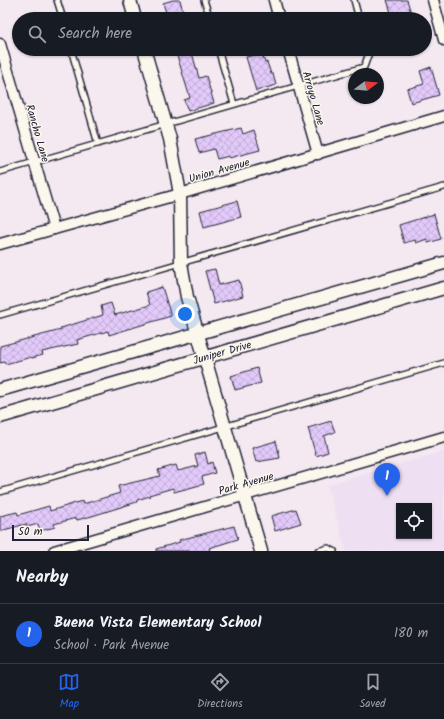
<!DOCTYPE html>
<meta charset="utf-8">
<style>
body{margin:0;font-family:Kalam,sans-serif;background:#20242c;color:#f1f3f6}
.controls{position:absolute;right:12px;bottom:12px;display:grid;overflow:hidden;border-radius:0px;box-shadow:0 1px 3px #0004}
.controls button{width:36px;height:36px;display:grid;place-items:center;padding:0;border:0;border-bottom:1px solid #363941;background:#171b24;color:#f1f3f6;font:20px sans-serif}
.compass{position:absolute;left:348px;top:68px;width:36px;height:36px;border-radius:50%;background:#171b24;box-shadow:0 1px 3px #0004;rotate:74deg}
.scale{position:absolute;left:12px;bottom:10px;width:77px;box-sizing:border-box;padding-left:4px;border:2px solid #22223b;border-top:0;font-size:11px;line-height:14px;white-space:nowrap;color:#22223b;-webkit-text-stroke:3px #fbf7ec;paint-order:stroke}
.you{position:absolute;left:185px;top:314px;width:14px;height:14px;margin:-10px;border:3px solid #fff;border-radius:50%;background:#1a73e8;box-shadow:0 0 0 6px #1a73e833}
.badge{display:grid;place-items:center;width:26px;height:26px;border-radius:50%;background:#2563eb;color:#fff;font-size:13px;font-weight:700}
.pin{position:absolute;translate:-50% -33px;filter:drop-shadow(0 1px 2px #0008)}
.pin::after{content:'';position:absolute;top:21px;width:14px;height:12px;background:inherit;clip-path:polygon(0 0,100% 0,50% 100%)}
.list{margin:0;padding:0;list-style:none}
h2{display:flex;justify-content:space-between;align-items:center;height:52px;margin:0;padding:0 16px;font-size:17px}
h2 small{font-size:13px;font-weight:400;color:#9ea1a6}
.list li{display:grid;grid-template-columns:26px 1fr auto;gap:12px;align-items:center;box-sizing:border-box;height:60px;padding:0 16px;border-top:1px solid #363941}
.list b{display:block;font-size:15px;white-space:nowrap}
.list p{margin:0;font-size:13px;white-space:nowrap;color:#9ea1a6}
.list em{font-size:13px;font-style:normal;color:#9ea1a6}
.icon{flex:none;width:22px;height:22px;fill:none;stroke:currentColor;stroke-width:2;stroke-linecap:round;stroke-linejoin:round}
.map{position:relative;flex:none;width:444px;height:551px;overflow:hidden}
.search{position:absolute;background:#171b24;box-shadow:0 1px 3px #0004;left:12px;right:12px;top:12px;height:44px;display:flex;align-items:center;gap:10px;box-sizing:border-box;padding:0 14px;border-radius:22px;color:#9ea1a6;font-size:15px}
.sheet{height:112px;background:#171b24}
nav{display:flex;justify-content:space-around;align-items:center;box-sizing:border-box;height:56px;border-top:1px solid #363941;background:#171b24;font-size:11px;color:#9ea1a6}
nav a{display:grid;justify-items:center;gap:2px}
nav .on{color:#2563eb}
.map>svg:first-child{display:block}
.built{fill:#efdff3;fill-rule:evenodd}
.building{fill:url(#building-cross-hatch);stroke:#22223b}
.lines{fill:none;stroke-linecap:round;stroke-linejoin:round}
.service-casing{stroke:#22223b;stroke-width:8}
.minor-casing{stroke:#22223b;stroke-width:13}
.tertiary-casing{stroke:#22223b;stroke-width:15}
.service{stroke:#fbf7ec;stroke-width:5}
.minor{stroke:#fbf7ec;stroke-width:10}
.tertiary{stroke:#fbf7ec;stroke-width:12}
.labels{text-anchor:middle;stroke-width:3;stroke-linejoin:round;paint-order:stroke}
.street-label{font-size:11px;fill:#22223b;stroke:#fbf7ec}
</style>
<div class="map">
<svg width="444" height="551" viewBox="0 0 444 551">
<defs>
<pattern id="building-cross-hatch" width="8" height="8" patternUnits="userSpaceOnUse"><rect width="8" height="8" fill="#e2c9f9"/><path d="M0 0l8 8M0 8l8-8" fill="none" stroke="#c2acd6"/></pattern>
</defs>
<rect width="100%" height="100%" fill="#f4e9f0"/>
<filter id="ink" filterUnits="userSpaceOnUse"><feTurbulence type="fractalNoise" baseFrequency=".025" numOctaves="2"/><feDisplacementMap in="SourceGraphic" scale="8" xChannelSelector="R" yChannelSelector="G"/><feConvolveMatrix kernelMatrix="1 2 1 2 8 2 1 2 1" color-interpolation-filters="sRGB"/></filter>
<g filter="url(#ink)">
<path class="built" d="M444,451V551H346L327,485ZM399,506H429V536H399Z"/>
<g class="building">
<polygon points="173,0 180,0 185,19 168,19 163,3"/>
<polygon points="387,0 407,0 412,16 401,19 393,19"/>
<polygon points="175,49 191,49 199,78 206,76 214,103 188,111 184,100 190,98"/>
<polygon points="262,53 265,63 267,62 271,74 273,74 276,85 256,91 246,57"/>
<polygon points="431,67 439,95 411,103 407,89 424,84 420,71"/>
<polygon points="241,128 243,134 254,130 260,150 229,158 229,156 217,159 214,149 199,153 195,139"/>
<polygon points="237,201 241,217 204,227 200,211"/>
<polygon points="434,214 441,239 428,243 427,239 416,243 415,240 404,243 399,225"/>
<polygon points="215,269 219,285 239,280 243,296 214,304 205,271"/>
<polygon points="162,287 171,316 109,335 108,331 77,340 78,344 42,352 43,355 32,358 32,357 5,364 5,362 0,363 0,346 61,330 61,328 103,315 101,306 111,303 115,315 150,305 146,292"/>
<polygon points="257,368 261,383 235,390 231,376"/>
<polygon points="331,421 335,432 324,436 328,452 316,456 308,428"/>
<polygon points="276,441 280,458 256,462 252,448"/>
<polygon points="205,452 208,464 212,462 215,473 202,477 204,484 174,492 173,488 149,495 150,496 137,500 137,502 92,516 77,520 76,518 54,524 55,527 40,531 38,524 27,527 26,524 0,531 0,516 17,512 18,515 49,506 50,511 82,501 83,504 120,493 118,486 160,476 158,470 176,465 178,471 198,466 195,455"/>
<polygon points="296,509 301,523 275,531 271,516"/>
<polygon points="234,526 238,539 209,548 210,551 156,551 156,549 180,542 179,540"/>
</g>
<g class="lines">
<g class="service-casing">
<g id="service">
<polyline points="57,0 63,19"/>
<polyline points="204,0 210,19"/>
<polyline points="354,0 359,19"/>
<polyline points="71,49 98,144"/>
<polyline points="218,49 234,104"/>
<polyline points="0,172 364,67 369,53 367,49"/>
<polyline points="0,315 444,187"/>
<polyline points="0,492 444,363"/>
<polyline points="318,551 328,548 334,551"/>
</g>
</g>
<g class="minor-casing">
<g id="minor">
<polyline points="274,0 279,19"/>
<polyline points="433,0 444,40"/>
<polyline points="0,44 54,229"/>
<polyline points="288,49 318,154"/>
<polyline points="0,244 180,194 444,116"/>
<polyline points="54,551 444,437"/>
</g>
</g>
<g class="tertiary-casing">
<g id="tertiary">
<polyline points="130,0 135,19"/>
<polyline points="144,49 170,139 180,194 181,263 187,297 261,551"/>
<polyline points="0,390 444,263"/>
<polyline points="0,417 444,288"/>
</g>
</g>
<use href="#service" class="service"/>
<use href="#minor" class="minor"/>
<use href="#tertiary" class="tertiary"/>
</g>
</g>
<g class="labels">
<g class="street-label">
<text transform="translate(314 98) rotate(74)" y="4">Arroyo Lane</text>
<text transform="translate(38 133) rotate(74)" y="4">Rancho Lane</text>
<text transform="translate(219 170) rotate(-16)" y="4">Union Avenue</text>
<text transform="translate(222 352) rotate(-16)" y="4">Juniper Drive</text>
<text transform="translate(246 483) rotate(-16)" y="4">Park Avenue</text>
</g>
</g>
</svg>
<div class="controls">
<button><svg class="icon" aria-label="locate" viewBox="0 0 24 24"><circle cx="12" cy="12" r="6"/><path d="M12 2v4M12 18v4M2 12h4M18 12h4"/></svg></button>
</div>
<svg class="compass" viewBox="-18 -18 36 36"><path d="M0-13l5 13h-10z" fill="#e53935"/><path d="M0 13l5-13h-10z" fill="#9ea1a6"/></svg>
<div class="scale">50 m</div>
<div class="you"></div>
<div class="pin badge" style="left:387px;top:496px">1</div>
<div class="search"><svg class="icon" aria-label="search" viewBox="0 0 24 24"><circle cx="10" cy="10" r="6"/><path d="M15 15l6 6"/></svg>Search here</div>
</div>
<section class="sheet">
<h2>Nearby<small></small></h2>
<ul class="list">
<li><span class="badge">1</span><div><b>Buena Vista Elementary School</b><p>School · Park Avenue</p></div><em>180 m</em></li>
</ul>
</section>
<nav>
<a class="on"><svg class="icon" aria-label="map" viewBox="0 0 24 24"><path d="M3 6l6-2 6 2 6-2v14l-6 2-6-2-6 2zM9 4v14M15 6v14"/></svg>Map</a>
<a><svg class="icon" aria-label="directions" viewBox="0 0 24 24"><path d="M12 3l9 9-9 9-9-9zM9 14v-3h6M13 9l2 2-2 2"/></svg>Directions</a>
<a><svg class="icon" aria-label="saved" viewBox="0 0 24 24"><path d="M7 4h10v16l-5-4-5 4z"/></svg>Saved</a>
</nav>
